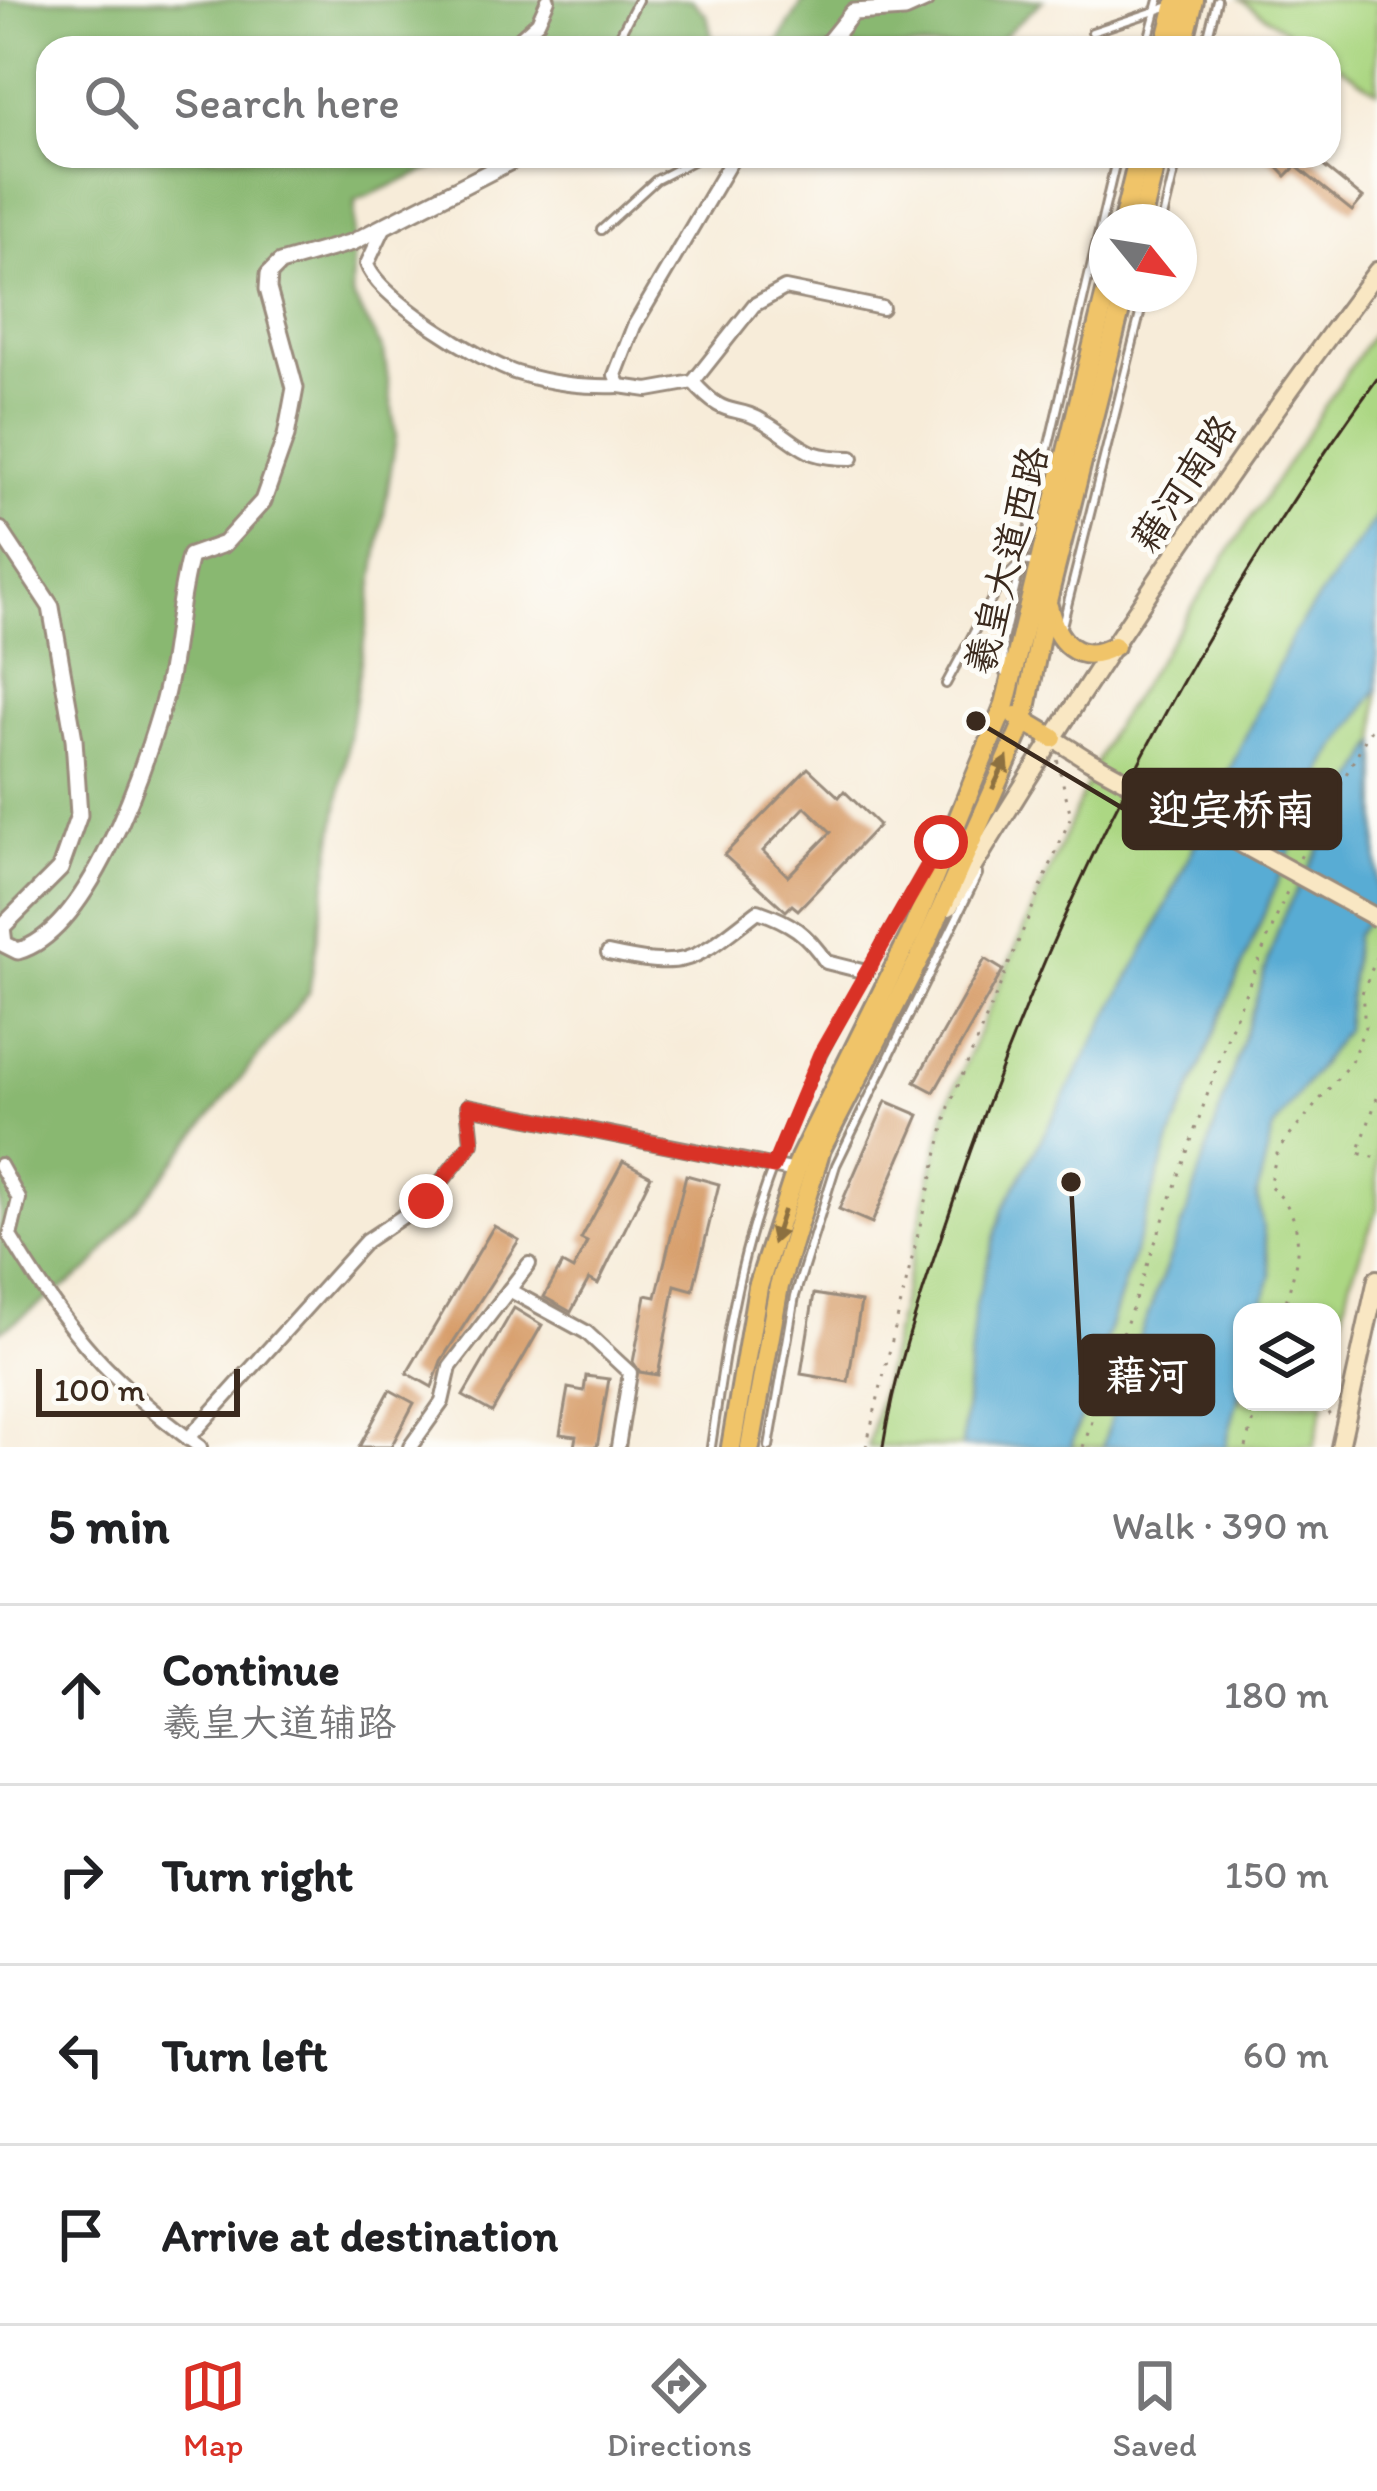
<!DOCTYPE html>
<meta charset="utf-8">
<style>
body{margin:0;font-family:Itim,"LXGW WenKai TC",sans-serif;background:#f2f2f2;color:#202124}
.controls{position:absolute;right:36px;bottom:36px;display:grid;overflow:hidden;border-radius:24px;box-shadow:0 3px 9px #0004}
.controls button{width:108px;height:108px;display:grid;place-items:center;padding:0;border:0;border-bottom:3px solid #e0e0e0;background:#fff;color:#202124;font:60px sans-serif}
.compass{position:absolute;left:1089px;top:204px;width:108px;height:108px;border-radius:50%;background:#fff;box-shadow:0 3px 9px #0004;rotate:120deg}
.scale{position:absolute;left:36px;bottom:30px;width:204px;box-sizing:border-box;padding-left:12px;border:6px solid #3b2a1e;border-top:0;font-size:33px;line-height:42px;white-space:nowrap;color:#3b2a1e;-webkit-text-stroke:9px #fdfcf7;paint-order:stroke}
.stop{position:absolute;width:36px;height:36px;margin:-27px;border:9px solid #d93025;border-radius:50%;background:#fff}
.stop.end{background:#d93025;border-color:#fff;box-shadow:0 3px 12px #0008}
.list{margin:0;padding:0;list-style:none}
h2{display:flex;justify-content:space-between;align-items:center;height:156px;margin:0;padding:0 48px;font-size:51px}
h2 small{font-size:39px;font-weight:400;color:#757577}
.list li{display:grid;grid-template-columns:78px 1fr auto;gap:36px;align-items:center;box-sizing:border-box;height:180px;padding:0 48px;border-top:3px solid #e0e0e0}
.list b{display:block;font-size:45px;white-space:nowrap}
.list p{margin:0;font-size:39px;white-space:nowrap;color:#757577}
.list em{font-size:39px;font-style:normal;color:#757577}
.icon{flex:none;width:66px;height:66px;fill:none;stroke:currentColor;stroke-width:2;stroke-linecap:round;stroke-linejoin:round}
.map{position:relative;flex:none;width:1377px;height:1447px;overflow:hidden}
.search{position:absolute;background:#fff;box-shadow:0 3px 9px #0004;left:36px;right:36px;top:36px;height:132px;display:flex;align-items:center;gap:30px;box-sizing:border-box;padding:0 42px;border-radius:36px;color:#757577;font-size:45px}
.sheet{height:876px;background:#fff}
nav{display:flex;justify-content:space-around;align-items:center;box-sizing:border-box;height:168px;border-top:3px solid #e0e0e0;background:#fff;font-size:33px;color:#757577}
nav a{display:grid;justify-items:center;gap:6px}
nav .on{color:#d93025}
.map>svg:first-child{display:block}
.green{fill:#acd783;stroke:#748050;stroke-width:3}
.forest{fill:#89b871;stroke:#627148;stroke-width:3}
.water{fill:#59acd4;stroke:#4a6b79;stroke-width:3}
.building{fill:#d59963;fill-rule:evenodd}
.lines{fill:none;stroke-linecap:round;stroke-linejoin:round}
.service-casing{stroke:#998b7c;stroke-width:12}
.minor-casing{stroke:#998b7c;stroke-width:18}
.tertiary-casing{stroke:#998b7c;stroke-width:21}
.secondary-casing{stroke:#998b7c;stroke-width:22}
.primary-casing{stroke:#998b7c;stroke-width:24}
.path{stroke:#998b7c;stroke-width:3;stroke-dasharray:3 9;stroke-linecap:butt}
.service{stroke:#fff;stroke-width:6}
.minor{stroke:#fff;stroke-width:12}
.tertiary{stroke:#fff;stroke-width:15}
.secondary{stroke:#f9e7c3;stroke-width:16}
.primary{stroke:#f0c469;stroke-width:18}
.tram{stroke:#3b2a1e;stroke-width:3}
.secondary-bridge-casing{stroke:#998b7c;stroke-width:22;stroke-linecap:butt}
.secondary-bridge{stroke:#f9e7c3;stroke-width:16}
.oneway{fill:#8c6f40}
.route{stroke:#d93025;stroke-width:15}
.labels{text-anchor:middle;stroke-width:10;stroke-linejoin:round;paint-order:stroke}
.street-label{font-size:39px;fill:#3b2a1e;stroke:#fdfcf7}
.leader{fill:none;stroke:#3b2a1e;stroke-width:4.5}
.callout-dot{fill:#3b2a1e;stroke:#fdfcf7;stroke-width:4.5}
.callout{fill:#3b2a1e;stroke:#3b2a1e;stroke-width:4.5}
.callout-label{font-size:42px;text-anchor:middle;font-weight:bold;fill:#fff}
</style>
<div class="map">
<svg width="1377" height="1447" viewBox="0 0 1377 1447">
<rect width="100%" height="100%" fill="#fdfcf7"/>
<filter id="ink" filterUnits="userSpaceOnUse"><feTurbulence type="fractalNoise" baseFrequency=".00833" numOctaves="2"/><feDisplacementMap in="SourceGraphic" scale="24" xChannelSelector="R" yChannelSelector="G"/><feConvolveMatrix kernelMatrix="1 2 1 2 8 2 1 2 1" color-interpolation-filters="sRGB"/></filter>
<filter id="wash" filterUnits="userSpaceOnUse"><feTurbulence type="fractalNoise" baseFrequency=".004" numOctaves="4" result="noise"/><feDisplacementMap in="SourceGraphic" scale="48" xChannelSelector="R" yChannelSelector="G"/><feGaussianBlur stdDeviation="2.7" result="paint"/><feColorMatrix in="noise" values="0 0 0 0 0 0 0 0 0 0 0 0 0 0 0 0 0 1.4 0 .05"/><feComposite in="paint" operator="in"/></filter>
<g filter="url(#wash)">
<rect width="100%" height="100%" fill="#f7ecd9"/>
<g class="green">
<polygon points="1241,0 1377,0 1377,91 1329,59 1329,48 1312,48"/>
<polygon points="1377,327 1377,516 1227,774 1154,932 969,1359 962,1447 868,1447 947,1105 1109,734"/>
<polygon points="1377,690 1377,1209 1350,1282 1332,1365 1332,1312 1242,1312 1242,1402 1324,1402 1314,1447 1071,1447 1172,1135 1327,762"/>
</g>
<g class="forest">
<polygon points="0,0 692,0 707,16 713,42 710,48 48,48 48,156 462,156 355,201 352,295 384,352 396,437 309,992 90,1269 0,1332"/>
<polygon points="804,0 1043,0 990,48 775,48"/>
</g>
<g class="water">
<polygon points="1377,516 1377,690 1327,762 1172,1135 1071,1447 962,1447 975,1307 1003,1209 1154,932 1293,634"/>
<polygon points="1377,741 1377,906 1355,936 1345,1030 1273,1129 1257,1194 1271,1275 1261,1312 1242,1312 1242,1384 1225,1447 1103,1447 1118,1392 1187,1213 1282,918"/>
</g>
<g id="blocks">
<g class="building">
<polygon points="1267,156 1311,156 1363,198 1352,211 1296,166 1286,176"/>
<path d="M808,768L839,797L844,791L879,825L798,910L792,905L786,911L724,855ZM805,807L831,832L788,876L763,851Z"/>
<polygon points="985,959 1003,970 934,1092 915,1082"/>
<polygon points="886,1101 919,1115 872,1223 839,1209"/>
<polygon points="623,1161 651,1176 598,1284 589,1279 571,1312 544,1297 562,1264 573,1270 587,1242 581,1239"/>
<polygon points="686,1175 719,1184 693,1290 675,1285 658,1375 640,1372 633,1362 646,1295 656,1297"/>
<polygon points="494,1226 519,1240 441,1361 432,1387 407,1373"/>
<polygon points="814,1294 861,1302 848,1382 801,1374"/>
<polygon points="514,1308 542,1325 492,1412 463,1396"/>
<polygon points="586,1376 609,1379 597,1447 574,1447 576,1436 560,1434 568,1388 584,1391"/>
<polygon points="390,1390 414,1403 391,1447 359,1447"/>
</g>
</g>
</g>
<g filter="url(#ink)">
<use href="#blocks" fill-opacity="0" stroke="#998b7c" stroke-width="3"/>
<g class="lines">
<g class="service-casing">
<g id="service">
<polyline points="1092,32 1173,5"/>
<polyline points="613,48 638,0"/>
<polyline points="1146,48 1159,0"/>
<polyline points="1205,48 1217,0"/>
<polyline points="1162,222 1178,156"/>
<polyline points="601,230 656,180 702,156"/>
<polyline points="1062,626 1145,294"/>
<polyline points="1004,673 1003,640 1117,156"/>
<polyline points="946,684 1001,582 1022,561 1036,563"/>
<path d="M711,1447C722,1371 732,1296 754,1223C794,1088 869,967 938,846"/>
<polyline points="769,1447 795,1296 836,1165 978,874"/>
</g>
</g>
<g class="minor-casing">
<g id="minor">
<polyline points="509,48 538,22 548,0"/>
<polyline points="734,156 634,326 615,375 620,386 648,390 693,382 754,305 785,288 882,308"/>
<path d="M385,226L367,264C377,297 482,362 517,373C553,384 583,387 620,386"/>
<path d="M693,382C728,422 733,402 766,423C804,446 802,458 852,458"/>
<path d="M608,953C690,971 693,961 758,911C790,922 807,933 826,962L866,972"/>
<path d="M0,1165L19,1199L10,1236C68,1333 108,1380 200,1447"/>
<polyline points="509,1290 586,1332 630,1373 618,1447"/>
<polyline points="188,1439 366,1241 426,1201 472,1143 468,1106 796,1171"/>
<polyline points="410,1447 442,1402 450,1367 529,1264"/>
</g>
</g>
<g class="tertiary-casing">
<g id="tertiary">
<polyline points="824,48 853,12 905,9 925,0"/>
<path d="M0,530L51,607L74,739L79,815L60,869L2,927L4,944L18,951C89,931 142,774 161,710C176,661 176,606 190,556L224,544L263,501L286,436L295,388L268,289L269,274L280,263L353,242L521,156"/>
</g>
</g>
<g class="secondary-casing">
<g id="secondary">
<polyline points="1053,738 1088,760"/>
<path d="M949,907C1080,687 1224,476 1377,271"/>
<polyline points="1340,1447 1377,1279"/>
</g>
</g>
<g class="primary-casing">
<g id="primary">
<polyline points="1165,48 1177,0"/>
<polyline points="1182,48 1194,0"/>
<polyline points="1123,222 1139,156"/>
<polyline points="1141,222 1157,156"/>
<path d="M1048,606C1056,641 1077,667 1114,646"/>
<polyline points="1016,716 1053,738"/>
<polyline points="731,1447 758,1287 800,1158 911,934 1005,704 1107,288"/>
<polyline points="750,1447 779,1286 821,1149 920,957 1023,724 1047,601 1124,294"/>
</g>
</g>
<g class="path">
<polyline points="1300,858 1377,718"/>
<polyline points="1377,1098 1358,1153 1377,1158"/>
<path d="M1283,1312C1297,1263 1312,1222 1269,1185L1278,1150L1351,1062L1365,1027L1362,993L1377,957"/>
<polyline points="1322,1402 1330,1416"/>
<polyline points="866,1447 949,1107 1071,816 1057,759"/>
<polyline points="1083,1447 1228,1036 1288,889"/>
<polyline points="1246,1447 1259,1402"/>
</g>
<use href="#service" class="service"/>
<use href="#minor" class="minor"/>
<use href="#tertiary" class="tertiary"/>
<use href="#secondary" class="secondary"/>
<use href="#primary" class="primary"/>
<path class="tram" d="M883,1447C896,1362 926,1283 953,1202C1051,907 1194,631 1377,379"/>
<g class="secondary-bridge-casing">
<polyline id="secondary-bridge" points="1088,760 1377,918"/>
</g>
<use href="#secondary-bridge" class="secondary-bridge"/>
</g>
<defs><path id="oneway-solid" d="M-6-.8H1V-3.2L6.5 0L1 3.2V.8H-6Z" transform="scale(3)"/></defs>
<g class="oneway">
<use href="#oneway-solid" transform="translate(1000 773) rotate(-65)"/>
<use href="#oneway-solid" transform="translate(778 1227) rotate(108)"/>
</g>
</g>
<g class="lines" filter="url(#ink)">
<polyline class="route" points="426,1201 472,1143 468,1106 773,1167 820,1054 941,842"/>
</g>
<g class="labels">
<g class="street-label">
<text transform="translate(1183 483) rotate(-56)" y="14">藉河南路</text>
<text transform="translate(1006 560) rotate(-76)" y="14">羲皇大道西路</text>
</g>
</g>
<path class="leader" d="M976 721L1124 809M1071 1182L1081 1375"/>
<g class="callout-dot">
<circle cx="976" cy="721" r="12"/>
<circle cx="1071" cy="1182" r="12"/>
</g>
<g class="callout">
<rect x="1124" y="770" width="216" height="78" rx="12"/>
<rect x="1081" y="1336" width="132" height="78" rx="12"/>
</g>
<g class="callout-label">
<text x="1232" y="824">迎宾桥南</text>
<text x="1147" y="1390">藉河</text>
</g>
</svg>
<div class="controls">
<button><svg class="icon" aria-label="layers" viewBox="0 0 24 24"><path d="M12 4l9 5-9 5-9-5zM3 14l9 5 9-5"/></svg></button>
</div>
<svg class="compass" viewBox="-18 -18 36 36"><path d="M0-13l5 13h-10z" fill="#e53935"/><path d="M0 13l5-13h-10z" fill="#757577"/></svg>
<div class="scale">100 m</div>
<div class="stop" style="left:941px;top:842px"></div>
<div class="stop end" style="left:426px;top:1201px"></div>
<div class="search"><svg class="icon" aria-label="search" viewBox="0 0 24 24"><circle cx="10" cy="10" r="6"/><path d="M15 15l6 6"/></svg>Search here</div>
</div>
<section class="sheet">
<h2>5 min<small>Walk · 390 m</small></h2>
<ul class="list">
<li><svg class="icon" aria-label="ahead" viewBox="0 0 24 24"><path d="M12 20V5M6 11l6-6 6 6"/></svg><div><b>Continue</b><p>羲皇大道辅路</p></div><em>180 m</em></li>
<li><svg class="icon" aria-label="right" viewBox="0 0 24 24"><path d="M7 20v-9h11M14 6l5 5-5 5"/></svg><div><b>Turn right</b></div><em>150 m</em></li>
<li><svg class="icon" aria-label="left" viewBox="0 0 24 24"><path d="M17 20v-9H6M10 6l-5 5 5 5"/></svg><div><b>Turn left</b></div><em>60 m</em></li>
<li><svg class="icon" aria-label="arrive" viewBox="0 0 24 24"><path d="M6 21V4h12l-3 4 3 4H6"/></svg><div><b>Arrive at destination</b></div></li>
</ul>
</section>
<nav>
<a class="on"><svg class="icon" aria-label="map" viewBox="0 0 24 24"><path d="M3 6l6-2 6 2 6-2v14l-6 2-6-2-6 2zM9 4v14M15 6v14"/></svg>Map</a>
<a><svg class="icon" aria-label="directions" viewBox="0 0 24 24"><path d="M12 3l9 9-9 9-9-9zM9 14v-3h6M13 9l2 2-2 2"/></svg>Directions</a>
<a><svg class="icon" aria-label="saved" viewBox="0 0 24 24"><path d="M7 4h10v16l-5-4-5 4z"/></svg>Saved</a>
</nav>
